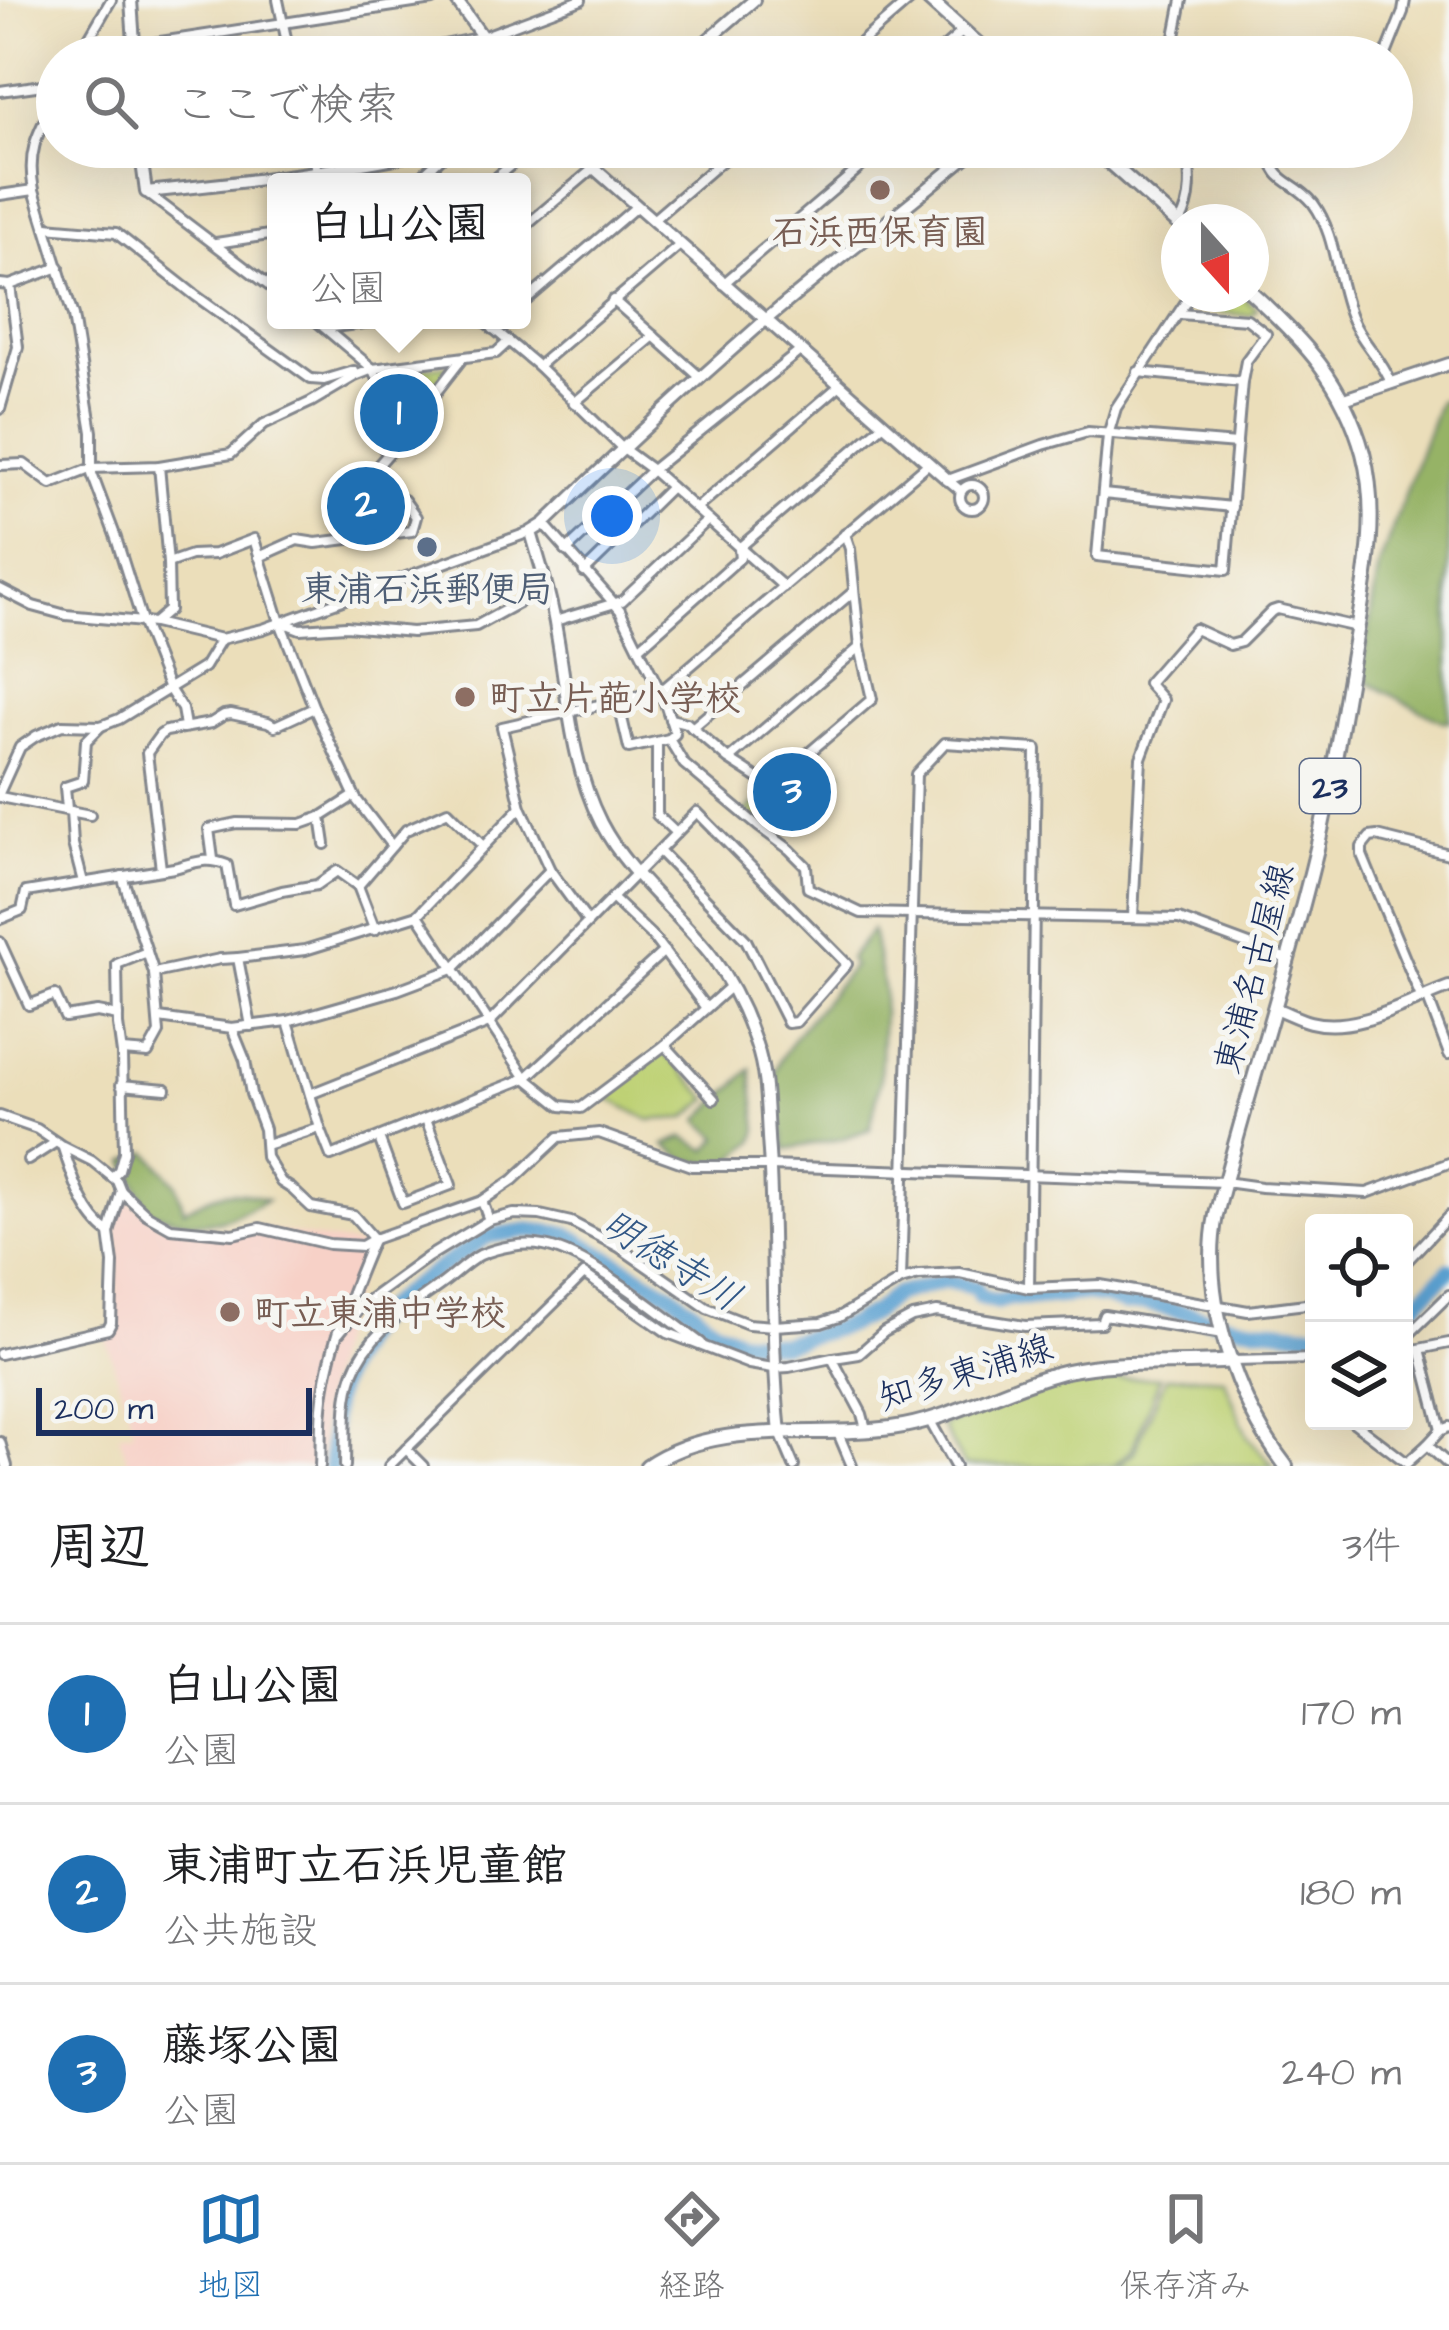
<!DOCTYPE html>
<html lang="ja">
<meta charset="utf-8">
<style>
body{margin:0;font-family:"Architects Daughter","Klee One",sans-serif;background:#f6f6f6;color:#202124}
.controls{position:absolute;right:36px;bottom:36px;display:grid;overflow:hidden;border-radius:12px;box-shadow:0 12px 48px #0002}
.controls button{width:108px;height:108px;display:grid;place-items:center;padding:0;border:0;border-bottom:3px solid #e0e0e0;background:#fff;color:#202124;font:60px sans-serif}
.compass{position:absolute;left:1161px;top:204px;width:108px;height:108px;border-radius:50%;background:#fff;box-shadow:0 12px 48px #0002;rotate:159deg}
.scale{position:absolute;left:36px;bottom:30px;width:276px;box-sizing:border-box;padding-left:12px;border:6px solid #1b2f5e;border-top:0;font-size:33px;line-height:42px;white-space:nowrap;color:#1b2f5e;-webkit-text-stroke:9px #f6f6f2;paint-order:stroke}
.you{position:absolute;left:612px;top:516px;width:42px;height:42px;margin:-30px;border:9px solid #fff;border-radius:50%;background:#1a73e8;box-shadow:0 0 0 18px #1a73e833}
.badge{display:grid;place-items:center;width:78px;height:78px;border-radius:50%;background:#1f6fb2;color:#fff;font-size:39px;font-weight:700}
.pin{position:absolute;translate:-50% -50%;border:6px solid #fff;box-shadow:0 3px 12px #0006}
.popup{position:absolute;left:267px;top:173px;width:264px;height:156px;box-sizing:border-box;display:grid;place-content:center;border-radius:12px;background:#fff;filter:drop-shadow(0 3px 9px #0005);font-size:39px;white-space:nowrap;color:#757577}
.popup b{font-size:45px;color:#202124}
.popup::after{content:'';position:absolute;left:50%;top:100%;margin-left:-24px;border:24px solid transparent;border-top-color:#fff}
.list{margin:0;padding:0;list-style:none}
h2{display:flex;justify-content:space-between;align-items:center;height:156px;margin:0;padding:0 48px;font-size:51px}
h2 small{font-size:39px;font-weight:400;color:#757577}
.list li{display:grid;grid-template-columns:78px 1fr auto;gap:36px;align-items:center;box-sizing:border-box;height:180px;padding:0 48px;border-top:3px solid #e0e0e0}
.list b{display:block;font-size:45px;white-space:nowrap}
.list p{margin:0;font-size:39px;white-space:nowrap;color:#757577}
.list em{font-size:39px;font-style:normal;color:#757577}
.icon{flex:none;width:66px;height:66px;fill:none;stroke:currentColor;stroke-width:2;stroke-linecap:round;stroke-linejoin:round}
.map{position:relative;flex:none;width:1449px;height:1466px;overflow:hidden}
.search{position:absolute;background:#fff;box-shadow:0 12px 48px #0002;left:36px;right:36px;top:36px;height:132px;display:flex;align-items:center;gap:30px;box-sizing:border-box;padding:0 42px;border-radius:66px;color:#757577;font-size:45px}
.sheet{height:696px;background:#fff}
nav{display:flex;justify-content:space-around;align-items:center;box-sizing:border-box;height:168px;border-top:3px solid #e0e0e0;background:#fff;font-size:33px;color:#757577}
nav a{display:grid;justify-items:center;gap:6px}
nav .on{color:#1f6fb2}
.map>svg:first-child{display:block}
.built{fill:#f7d1c7}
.green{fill:#bed174;stroke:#6c8069;stroke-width:3}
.forest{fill:#96b366;stroke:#587162;stroke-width:3}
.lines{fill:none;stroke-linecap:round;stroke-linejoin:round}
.river{stroke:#5ba1d1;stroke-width:16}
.street-casing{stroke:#83868c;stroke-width:14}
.secondary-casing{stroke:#83868c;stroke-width:16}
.primary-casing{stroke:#83868c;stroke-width:18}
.street{stroke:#fff;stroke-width:8}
.secondary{stroke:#fff;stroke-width:10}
.primary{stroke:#fff;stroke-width:12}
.education-dot{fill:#8d6e63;stroke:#f6f6f2;stroke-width:4.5}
.service-dot{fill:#5c6f8a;stroke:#f6f6f2;stroke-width:4.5}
.labels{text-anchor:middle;stroke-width:10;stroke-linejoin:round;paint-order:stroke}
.shield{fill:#f6f6f2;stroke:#5d6b8a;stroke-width:3}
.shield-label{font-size:33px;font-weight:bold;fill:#1b2f5e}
.education-label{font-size:36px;font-weight:bold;fill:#785e54;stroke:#f6f6f2;text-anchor:start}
.service-label{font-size:36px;font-weight:bold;fill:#4e5e75;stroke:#f6f6f2}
.street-label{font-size:36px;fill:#1b2f5e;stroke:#f6f6f2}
.water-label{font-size:39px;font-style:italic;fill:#315786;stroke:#f6f6f2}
</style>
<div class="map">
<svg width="1449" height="1466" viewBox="0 0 1449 1466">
<rect width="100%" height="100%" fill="#f6f6f2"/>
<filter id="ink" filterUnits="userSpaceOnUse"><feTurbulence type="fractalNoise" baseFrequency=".00833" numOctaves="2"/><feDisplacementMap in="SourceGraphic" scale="24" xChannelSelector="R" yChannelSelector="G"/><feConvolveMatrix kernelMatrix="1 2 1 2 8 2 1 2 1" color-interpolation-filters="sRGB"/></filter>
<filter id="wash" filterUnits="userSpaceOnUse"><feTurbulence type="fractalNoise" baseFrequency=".004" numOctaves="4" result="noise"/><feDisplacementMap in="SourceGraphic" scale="48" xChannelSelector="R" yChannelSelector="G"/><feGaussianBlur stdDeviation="2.7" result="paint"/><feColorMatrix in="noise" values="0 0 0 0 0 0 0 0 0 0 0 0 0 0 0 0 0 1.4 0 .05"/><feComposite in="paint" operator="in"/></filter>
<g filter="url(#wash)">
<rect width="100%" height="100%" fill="#ebdeba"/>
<polygon class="built" points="127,1199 159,1223 210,1233 260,1228 362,1246 367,1254 339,1333 322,1404 320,1466 129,1466 119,1434 134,1431 105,1335 113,1333 119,1242 116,1241 117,1216 120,1202"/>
<g class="green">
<polygon points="1197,294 1239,294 1257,309 1250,316 1187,309"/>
<polygon points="451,365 388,445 378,432 392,394 380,372"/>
<polygon points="823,749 843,773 781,816 759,822 745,812"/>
<polygon points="663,1051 709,1099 686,1118 649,1120 604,1096"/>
<polygon points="1191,1376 1224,1378 1248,1438 1274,1466 1116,1466 1134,1452 1166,1377"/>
<polygon points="1160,1377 1132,1449 1113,1466 964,1466 942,1426 1066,1381"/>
</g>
<g class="forest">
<polygon points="1449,400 1449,721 1442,721 1367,682 1362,668 1379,566 1439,401"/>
<polygon points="872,930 884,991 880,1082 870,1129 841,1139 786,1149 780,1113 772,1088 780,1060 797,1034 853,966 849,959"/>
<polygon points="751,1069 758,1129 755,1141 727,1164 689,1161 665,1145 684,1137 707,1150 719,1138 699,1120"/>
<path d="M148,1152L176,1184L184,1210C216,1193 232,1185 267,1200C217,1225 203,1230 148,1211L126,1161Z"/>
</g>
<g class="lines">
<g class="river">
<polyline points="1404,1315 1449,1270"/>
<polyline points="331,1466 333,1401 343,1372 360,1340 380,1312 407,1290 488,1236 529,1230 567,1234 673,1295 714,1328 738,1339 781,1344 851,1324 875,1312 894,1295 946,1281 976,1288 980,1297 997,1302 1010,1298 1029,1299 1083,1294 1105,1297 1124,1304 1144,1303 1238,1325 1314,1333"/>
</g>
</g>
</g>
<g filter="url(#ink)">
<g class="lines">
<g class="street-casing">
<g id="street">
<polyline points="278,0 290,57"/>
<polyline points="134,46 433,0"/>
<polyline points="78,57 111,0"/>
<polyline points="386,57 482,37 581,0"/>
<polyline points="844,57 910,0"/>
<polyline points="933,57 962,32"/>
<polyline points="1171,57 1182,0"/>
<polyline points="1385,57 1403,12 1405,0"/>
<polyline points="0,91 57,83"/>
<path d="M57,96C39,131 26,150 34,190L73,316L92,432V474L116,538L142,621L168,687L182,709L185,726"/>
<polyline points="310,147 317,170 330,182"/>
<path d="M1268,147C1274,187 1293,178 1313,203C1337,235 1336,283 1352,319C1362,343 1382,359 1391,383"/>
<polyline points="415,182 453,147"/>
<polyline points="491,182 517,160 503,147"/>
<polyline points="147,193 276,291"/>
<polyline points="0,195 34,190"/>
<polyline points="653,220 738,147"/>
<path d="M1180,222C1194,198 1190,173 1187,147"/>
<polyline points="46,227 116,233 196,296 311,379 324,380 354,371"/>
<polyline points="522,229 594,168"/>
<polyline points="216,243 276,234"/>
<polyline points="0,284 10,285 59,267"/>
<polyline points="723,284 884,147"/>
<polyline points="613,300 701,378"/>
<polyline points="522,304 636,207"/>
<polyline points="1179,314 1247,319 1266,334 1246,361 1242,382 1226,570 1097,556 1108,435 1116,408 1191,294"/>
<polyline points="315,320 373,369 496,353 508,342"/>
<polyline points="483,320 538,366 622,448 652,470 784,587"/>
<polyline points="326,328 387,320"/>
<polyline points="493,329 504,320"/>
<polyline points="538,366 680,245"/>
<polyline points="1138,372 1242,382"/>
<polyline points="574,403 654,336"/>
<polyline points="0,409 18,347 10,285"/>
<polyline points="388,454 461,360"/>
<polyline points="0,465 24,464 51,484 92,468 159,466 231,454 264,424 311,402 355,376 373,369"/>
<circle cx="972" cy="497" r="12"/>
<polyline points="961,491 948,480 1043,445 1088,432 1237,444"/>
<polyline points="1103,494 1232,507"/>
<polyline points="696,509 839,386"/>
<polyline points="544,524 620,610 663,697 675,734 669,739 629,748 618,701"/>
<polyline points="566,551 652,470 800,351"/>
<polyline points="259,557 297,540 316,543 412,531 416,517 404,500 360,486 388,454 372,432 385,394 373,369"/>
<polyline points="168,563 191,555 215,554 254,539 280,622 314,708 356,799 392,846"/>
<polyline points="584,572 671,487"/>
<polyline points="0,589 33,606 66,615 154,623 221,639 263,629 530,532"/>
<polyline points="555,621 622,601 708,520"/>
<polyline points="155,622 169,610 168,563 159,466"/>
<polyline points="282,622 300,629 346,626 412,632 476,626 520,602"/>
<polyline points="639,648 740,558 739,548 884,424"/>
<polyline points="670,719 687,723 728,759 770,786 872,699 860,647 850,549 845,534"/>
<polyline points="692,728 853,592"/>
<polyline points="669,739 684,764 758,826 789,849 806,866 808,888 861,913 1179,919 1287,959"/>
<polyline points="657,742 657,815 676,833"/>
<polyline points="729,759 860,647"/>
<polyline points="0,791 20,747 36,736 62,725 101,726 119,719 204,667 221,639"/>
<polyline points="0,797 90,815"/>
<polyline points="67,809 65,787 83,781 86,741 101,726"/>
<polyline points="71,811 73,844 83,882"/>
<polyline points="321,817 325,844"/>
<polyline points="213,859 209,829 237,823 301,824 321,817 354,796"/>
<polyline points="161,869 147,753 160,735 166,731 211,723 224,715 231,714 268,722 275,726 314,708"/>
<polyline points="122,876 154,973 159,1033 148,1053 122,1051"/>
<polyline points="612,898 653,937 706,1008"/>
<polyline points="418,915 526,1078 561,1106 581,1108 665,1045 731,986"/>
<polyline points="1133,916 1141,758 1163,700 1148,683 1195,629 1230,645 1241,642 1272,611 1278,609 1357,627"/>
<path d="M0,919L22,910L26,892L174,868C194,863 207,856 227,865L234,905L282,891L317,885L337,871L358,886"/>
<polyline points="588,922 550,870 521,807 502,727 661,691 929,463"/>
<polyline points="375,930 358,886 406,830 448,811 483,846"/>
<polyline points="0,942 29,1005 55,995 65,1017 97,1012 118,1016"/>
<polyline points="154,973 220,959 238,958"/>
<polyline points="1427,996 1449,1054"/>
<polyline points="1421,997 1362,855 1362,847 1370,837 1377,836 1449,854"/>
<polyline points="159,1018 232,1028 247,1026 288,1021 397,990 453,969 550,870"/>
<polyline points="288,1021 320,1128 331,1156 526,1078 664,951"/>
<polyline points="251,1026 238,958 305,950 418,915 521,807"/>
<polyline points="232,1028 245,1060 251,1094 264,1129 266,1157 281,1182 292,1189 311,1207 353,1215 374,1239"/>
<polyline points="665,1045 714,1099"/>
<polyline points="121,1085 166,1089"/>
<polyline points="310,1094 489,1023 697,812 847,964 796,1022 788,1023 746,940 659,851"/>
<polyline points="0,1116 37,1129 62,1146 92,1161 117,1181 121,1191 146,1214 171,1228 233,1234 260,1228 329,1244 362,1246 374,1239 482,1201 489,1220"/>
<polyline points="379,1138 403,1203 451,1185 426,1119"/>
<polyline points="266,1145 320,1128"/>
<path d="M63,1148C72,1175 84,1216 109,1233"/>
<polyline points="28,1160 56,1142"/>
<polyline points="112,1177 119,1170 124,1152 122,1054 118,1025 117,964 147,952"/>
<polyline points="482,1201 513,1180 559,1137 599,1133 691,1166 770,1166 1225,1182 1261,1187 1367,1193 1449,1163"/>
<polyline points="1404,1264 1449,1216"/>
<polyline points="901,1280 916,774 945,743 1036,749 1029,1288"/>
<polyline points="339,1333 362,1305 428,1257 489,1220 514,1214 540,1215 571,1222 619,1247 707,1308 748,1324 774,1326 821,1323 839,1317 901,1280 919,1275 960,1273 1029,1288 1100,1285 1248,1311 1314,1303"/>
<polyline points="1404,1339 1449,1295"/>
<polyline points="1420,1349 1441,1430"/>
<polyline points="1404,1352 1449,1343"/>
<polyline points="0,1354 108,1329 111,1323 113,1263 109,1233 121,1191"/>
<polyline points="834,1358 859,1354 884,1332 912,1317 937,1312 1025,1326 1101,1323 1104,1315 1223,1334"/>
<polyline points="1233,1361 1314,1359"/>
<polyline points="930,1421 955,1466"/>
<polyline points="1352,1421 1407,1463 1427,1445 1449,1465"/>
<polyline points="780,1433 794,1466"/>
<polyline points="838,1433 852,1466"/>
<polyline points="0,1442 7,1466"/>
<polyline points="1427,1445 1441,1430 1449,1427"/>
<polyline points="406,1449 423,1466"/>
<path d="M320,1466C321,1447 320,1427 322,1408C327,1351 351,1292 373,1240"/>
<path d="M345,1466C346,1436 343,1402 353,1374C368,1332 409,1308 443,1283C455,1274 467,1262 480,1255C499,1247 524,1242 544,1246C591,1255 661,1314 701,1343"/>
<polyline points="389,1466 584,1274 668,1333 749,1364 773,1368 789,1367 832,1358 862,1414 866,1429"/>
</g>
</g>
<g class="secondary-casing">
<g id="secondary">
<polyline points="131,0 135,57"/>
<polyline points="456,0 497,57"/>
<polyline points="688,57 754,0"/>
<path d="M140,147L146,192C246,182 349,170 447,147"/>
<polyline points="570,147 948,480"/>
<polyline points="1344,399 1449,364"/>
<path d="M1274,1008C1286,1012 1298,1019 1310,1022C1355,1034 1408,1002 1449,987"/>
<path d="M780,1433C770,1340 775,1246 769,1152C766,1117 768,1077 756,1044C746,1014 730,981 711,955C675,909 628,875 601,823C570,763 568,694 556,629C551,596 540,564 531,532L544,524C615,455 688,388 762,323C833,263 907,207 978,147"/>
</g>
</g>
<g class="primary-casing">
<g id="primary">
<polyline points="929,0 992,57"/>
<polyline points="1092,147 1179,224"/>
<path d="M1251,292C1304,341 1343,381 1363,453C1381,521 1363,592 1352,660C1340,728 1330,797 1313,865C1284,983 1246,1098 1216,1215C1200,1297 1236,1401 1286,1466"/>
<path d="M647,1466C717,1418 812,1439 891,1428C952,1420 1007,1385 1067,1371C1121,1359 1178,1366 1233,1361"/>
</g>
</g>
<use href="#street" class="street"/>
<use href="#secondary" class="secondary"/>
<use href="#primary" class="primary"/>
</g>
</g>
<g class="education-dot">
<circle cx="880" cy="190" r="12"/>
<circle cx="465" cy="697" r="12"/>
<circle cx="230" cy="1312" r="12"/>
</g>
<circle class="service-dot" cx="427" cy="547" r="12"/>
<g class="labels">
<rect class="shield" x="1300" y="759" width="60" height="54" rx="9"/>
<g class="shield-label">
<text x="1330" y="798">23</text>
</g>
<g class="education-label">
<text x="880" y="244" text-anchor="middle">石浜西保育園</text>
<text x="489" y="710">町立片葩小学校</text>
<text x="254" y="1325">町立東浦中学校</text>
</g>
<g class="service-label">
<text x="427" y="601">東浦石浜郵便局</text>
</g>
<g class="street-label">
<text transform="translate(1253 968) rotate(-75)" y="13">東浦名古屋線</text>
<text transform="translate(965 1371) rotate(-17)" y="13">知多東浦線</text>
</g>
<g class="water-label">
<text transform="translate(672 1259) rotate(32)" y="14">明徳寺川</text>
</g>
</g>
</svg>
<div class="controls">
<button><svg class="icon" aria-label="locate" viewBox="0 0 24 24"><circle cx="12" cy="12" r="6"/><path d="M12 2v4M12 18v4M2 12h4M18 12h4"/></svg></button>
<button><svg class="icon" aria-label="layers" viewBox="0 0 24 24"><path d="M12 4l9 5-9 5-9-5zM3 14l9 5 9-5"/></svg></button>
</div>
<svg class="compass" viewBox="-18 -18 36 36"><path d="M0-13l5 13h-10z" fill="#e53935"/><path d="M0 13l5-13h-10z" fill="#757577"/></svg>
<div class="scale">200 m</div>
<div class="you"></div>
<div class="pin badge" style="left:399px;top:413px">1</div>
<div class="popup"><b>白山公園</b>公園</div>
<div class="pin badge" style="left:366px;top:506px">2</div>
<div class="pin badge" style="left:792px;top:792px">3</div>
<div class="search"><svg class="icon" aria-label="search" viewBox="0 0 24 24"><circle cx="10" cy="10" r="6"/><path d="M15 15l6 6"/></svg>ここで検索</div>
</div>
<section class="sheet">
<h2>周辺<small>3件</small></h2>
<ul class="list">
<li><span class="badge">1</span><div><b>白山公園</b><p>公園</p></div><em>170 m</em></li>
<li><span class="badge">2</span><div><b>東浦町立石浜児童館</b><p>公共施設</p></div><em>180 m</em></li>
<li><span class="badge">3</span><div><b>藤塚公園</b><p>公園</p></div><em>240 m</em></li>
</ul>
</section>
<nav>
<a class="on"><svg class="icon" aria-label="map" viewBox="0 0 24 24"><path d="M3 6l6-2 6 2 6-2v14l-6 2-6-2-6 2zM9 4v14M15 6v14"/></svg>地図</a>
<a><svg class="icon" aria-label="directions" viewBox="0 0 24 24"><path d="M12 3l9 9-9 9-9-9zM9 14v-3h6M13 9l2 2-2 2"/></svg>経路</a>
<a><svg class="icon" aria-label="saved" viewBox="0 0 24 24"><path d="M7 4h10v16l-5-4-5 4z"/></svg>保存済み</a>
</nav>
